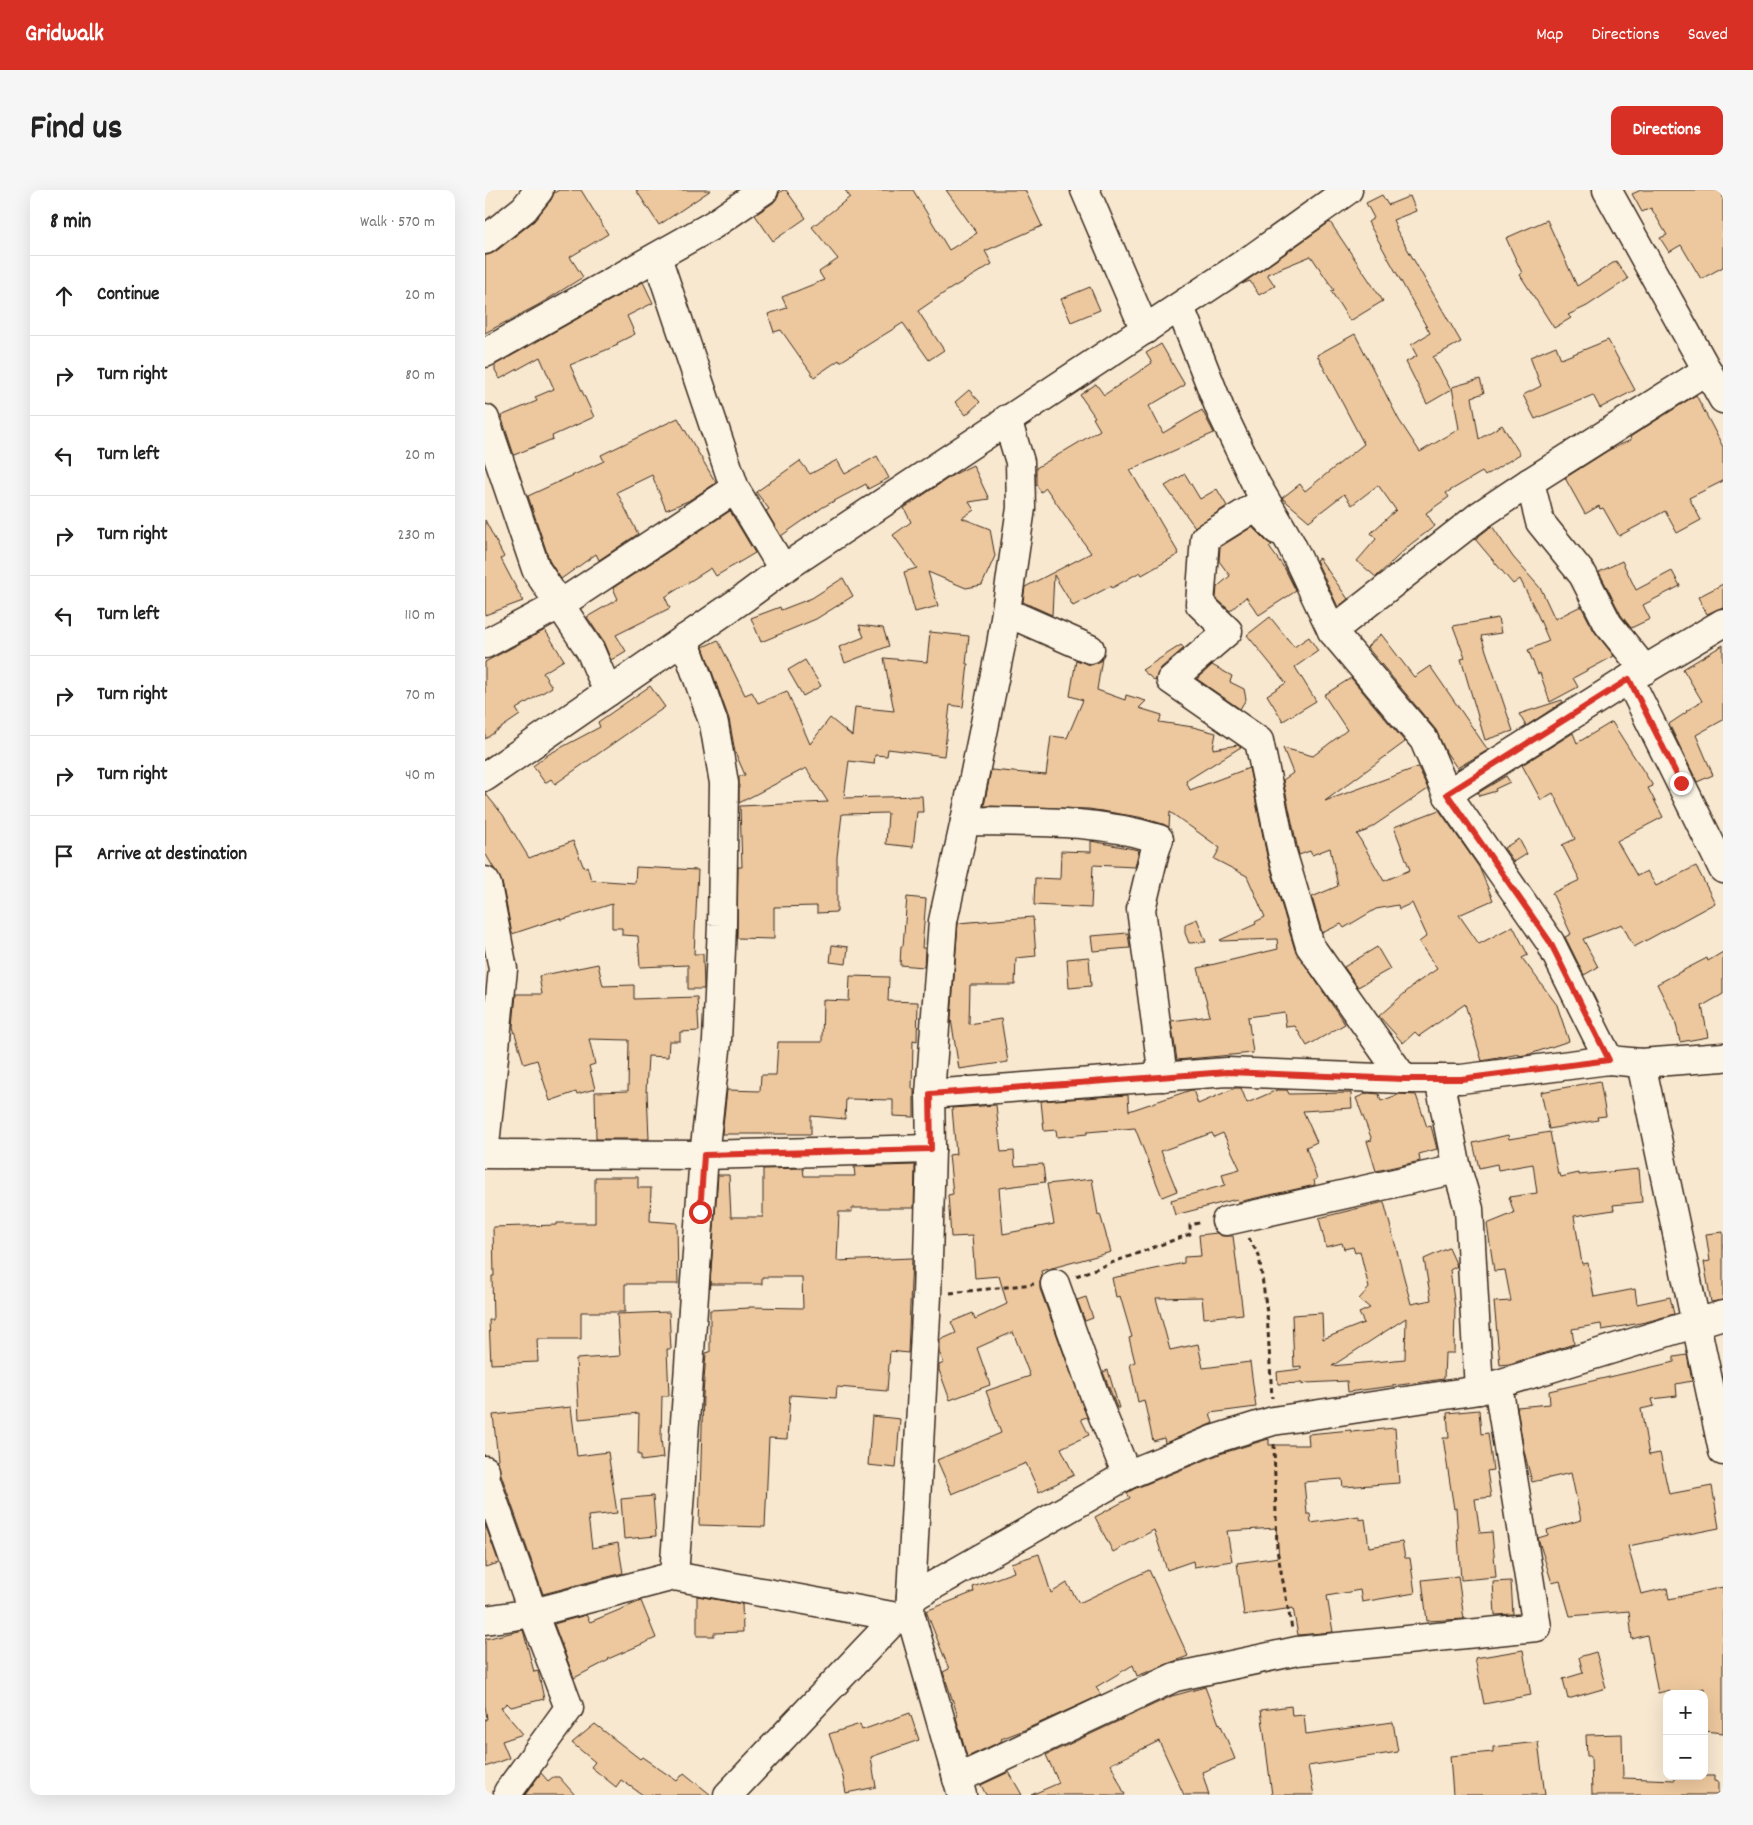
<!DOCTYPE html>
<meta charset="utf-8">
<style>
body{margin:0;font-family:Dekko,sans-serif;background:#f6f6f6;color:#222}
.controls{position:absolute;right:15px;bottom:15px;display:grid;overflow:hidden;border-radius:10px;box-shadow:0 5px 20px #0002}
.controls button{width:45px;height:45px;display:grid;place-items:center;padding:0;border:0;border-bottom:1px solid #e0e0e0;background:#fff;color:#222;font:25px sans-serif}
.stop{position:absolute;width:15px;height:15px;margin:-11px;border:4px solid #d93025;border-radius:50%;background:#fff}
.stop.end{background:#d93025;border-color:#fff;box-shadow:0 1px 5px #0008}
.list{margin:0;padding:0;list-style:none}
h2{display:flex;justify-content:space-between;align-items:center;height:65px;margin:0;padding:0 20px;font-size:21px}
h2 small{font-size:16px;font-weight:400;color:#767676}
.list li{display:grid;grid-template-columns:32px 1fr auto;gap:15px;align-items:center;box-sizing:border-box;height:80px;padding:0 20px;border-top:1px solid #e0e0e0}
.list b{display:block;font-size:19px;white-space:nowrap}
.list em{font-size:16px;font-style:normal;color:#767676}
.icon{flex:none;width:28px;height:28px;fill:none;stroke:currentColor;stroke-width:2;stroke-linecap:round;stroke-linejoin:round}
.map{position:relative;flex:none;width:1238px;height:1605px;overflow:hidden;border-radius:10px}
header{display:flex;align-items:center;gap:30px;box-sizing:border-box;height:70px;padding:0 25px;background:#d93025;color:#fff}
header strong{font-size:24px}
nav{display:flex;gap:28px;margin-inline-start:auto;font-size:18px}
.intro{display:flex;align-items:center;justify-content:space-between;box-sizing:border-box;height:120px;padding:0 30px}
h1{margin:0;font-size:35px}
.button{padding:12px 22px;border-radius:10px;background:#d93025;color:#fff;font-size:18px;font-weight:700}
main{display:flex;gap:30px;padding:0 30px}
aside{flex:1;background:#fff;border-radius:10px;box-shadow:0 5px 20px #0002}
.map>svg:first-child{display:block}
.building{fill:#edc89e;stroke:#3b2a1e;fill-rule:evenodd}
.lines{fill:none;stroke-linecap:round;stroke-linejoin:round}
.minor-casing{stroke:#3b2a1e;stroke-width:31}
.path{stroke:#3b2a1e;stroke-width:3;stroke-dasharray:5 4;stroke-linecap:butt}
.minor{stroke:#fcf5e5;stroke-width:28}
.route{stroke:#d93025;stroke-width:6}
</style>
<header>
<strong>Gridwalk</strong>
<nav><a>Map</a><a>Directions</a><a>Saved</a></nav>
</header>
<div class="intro"><h1>Find us</h1><a class="button">Directions</a></div>
<main>
<aside>
<h2>8 min<small>Walk · 570 m</small></h2>
<ul class="list">
<li><svg class="icon" aria-label="ahead" viewBox="0 0 24 24"><path d="M12 20V5M6 11l6-6 6 6"/></svg><div><b>Continue</b></div><em>20 m</em></li>
<li><svg class="icon" aria-label="right" viewBox="0 0 24 24"><path d="M7 20v-9h11M14 6l5 5-5 5"/></svg><div><b>Turn right</b></div><em>80 m</em></li>
<li><svg class="icon" aria-label="left" viewBox="0 0 24 24"><path d="M17 20v-9H6M10 6l-5 5 5 5"/></svg><div><b>Turn left</b></div><em>20 m</em></li>
<li><svg class="icon" aria-label="right" viewBox="0 0 24 24"><path d="M7 20v-9h11M14 6l5 5-5 5"/></svg><div><b>Turn right</b></div><em>230 m</em></li>
<li><svg class="icon" aria-label="left" viewBox="0 0 24 24"><path d="M17 20v-9H6M10 6l-5 5 5 5"/></svg><div><b>Turn left</b></div><em>110 m</em></li>
<li><svg class="icon" aria-label="right" viewBox="0 0 24 24"><path d="M7 20v-9h11M14 6l5 5-5 5"/></svg><div><b>Turn right</b></div><em>70 m</em></li>
<li><svg class="icon" aria-label="right" viewBox="0 0 24 24"><path d="M7 20v-9h11M14 6l5 5-5 5"/></svg><div><b>Turn right</b></div><em>40 m</em></li>
<li><svg class="icon" aria-label="arrive" viewBox="0 0 24 24"><path d="M6 21V4h12l-3 4 3 4H6"/></svg><div><b>Arrive at destination</b></div></li>
</ul>
</aside>
<div class="map">
<svg width="1238" height="1605" viewBox="0 0 1238 1605">
<rect width="100%" height="100%" fill="#f8e8d0"/>
<filter id="ink" filterUnits="userSpaceOnUse"><feTurbulence type="fractalNoise" baseFrequency=".02" numOctaves="2"/><feDisplacementMap in="SourceGraphic" scale="10" xChannelSelector="R" yChannelSelector="G"/><feConvolveMatrix kernelMatrix="1 2 1 2 8 2 1 2 1" color-interpolation-filters="sRGB"/></filter>
<g filter="url(#ink)">
<g class="building">
<polygon points="74,0 96,0 123,44 85,67 98,87 55,114 0,143 0,65 10,62 49,31 66,10 69,3"/>
<polygon points="151,0 226,0 174,35"/>
<polygon points="298,0 301,0 321,28 288,51 270,25 288,13 293,7 294,3"/>
<polygon points="360,0 428,0 464,60 492,43 461,0 540,0 557,36 500,61 507,74 462,101 433,121 459,160 444,170 418,133 355,172 354,170 329,187 296,140 289,142 283,124 302,118 297,107 339,90 334,82 353,69 327,37 365,7"/>
<polygon points="1156,0 1238,0 1238,77 1216,89 1196,55 1184,62 1175,48 1182,45 1166,18 1157,22 1147,4"/>
<polygon points="897,5 903,15 925,6 931,21 908,30 912,38 911,39 976,152 948,167 966,200 942,214 921,172 932,166 926,155 945,143 883,32 889,28 881,13"/>
<polygon points="1062,30 1092,96 1131,71 1143,89 1102,116 1083,125 1086,128 1069,138 1035,85 1037,83 1021,48"/>
<polygon points="845,32 898,111 865,131 846,101 849,100 826,66 782,84 790,96 774,105 765,91 757,94"/>
<polygon points="158,92 168,113 142,126 150,144 132,153 133,155 85,175 109,227 67,246 68,249 29,265 16,226 52,211 50,207 69,199 55,167 15,189 10,180 10,175"/>
<polygon points="605,97 615,120 586,132 576,109"/>
<polygon points="870,144 914,230 935,262 974,239 967,197 995,189 999,203 987,207 994,249 1017,235 1035,264 1000,286 997,282 961,303 964,307 941,323 950,336 926,354 891,387 872,371 891,349 886,343 911,320 893,295 867,315 859,304 824,331 797,308 815,294 820,301 879,254 832,165"/>
<polygon points="1123,150 1150,200 1115,218 1108,205 1050,229 1038,205 1056,196 1045,167 1071,156 1076,169"/>
<polygon points="676,154 700,195 664,216 678,243 717,220 729,243 645,280 694,364 657,385 655,382 627,398 626,396 588,416 569,385 567,425 538,412 540,397 606,363 561,298 556,302 551,294 551,278 615,240 608,228 610,227 595,205 611,194 619,205 667,173 661,163"/>
<polygon points="484,200 495,212 481,225 470,212"/>
<polygon points="1211,205 1238,257 1238,291 1204,308 1216,330 1192,343 1180,321 1134,346 1118,318 1115,319 1114,316 1100,324 1080,288 1124,260 1146,250 1145,247"/>
<polygon points="193,228 231,293 203,311 181,320 167,285 132,302 153,344 114,370 111,364 76,389 65,372 43,306 119,271 116,265"/>
<polygon points="392,266 404,288 383,299 381,294 338,317 296,346 281,321 284,319 271,302 315,271 325,284 352,270 360,284"/>
<polygon points="488,275 504,309 484,312 489,320 477,328 505,339 510,366 497,395 481,398 443,382 453,416 430,422 419,382 432,378 408,345 426,332 419,318 468,285"/>
<polygon points="700,284 715,309 732,299 742,316 710,337 680,296"/>
<polygon points="245,321 270,363 231,386 226,378 180,407 185,418 131,445 141,461 126,470 118,451 102,427 133,409 128,398"/>
<polygon points="0,330 19,367 16,369 38,411 0,425"/>
<polygon points="1007,336 1028,367 1056,399 1070,429 1096,416 1109,441 1129,466 1088,488 1093,497 1065,512 1055,483 1053,484 1043,460 1064,451 1051,421 1035,389 1028,394 990,349"/>
<polygon points="767,337 781,351 787,355 784,357 800,379 811,401 774,425 761,407 745,421 731,408 732,397 745,386 734,371 735,357"/>
<polygon points="834,368 863,409 853,417 831,370"/>
<polygon points="1137,371 1151,400 1187,381 1195,396 1158,415 1165,429 1146,438 1136,425 1114,382"/>
<polygon points="358,388 368,406 331,429 276,452 266,428 295,417 296,420 327,408"/>
<polygon points="1238,394 1238,417 1222,424 1213,407"/>
<polygon points="785,427 809,457 824,447 833,461 810,477 831,511 798,531 782,505 801,493 762,445"/>
<polygon points="1013,428 1016,443 996,446 1028,541 1000,550 976,469 980,468 968,436"/>
<polygon points="374,435 398,438 404,456 360,473 354,457 379,447"/>
<polygon points="60,440 79,470 58,483 67,497 31,519 35,525 0,549 0,472"/>
<polygon points="445,442 484,446 481,474 483,474 478,517 465,515 459,566 403,559 402,566 390,565 389,574 364,571 359,608 437,606 438,622 432,622 428,657 401,654 403,623 357,624 352,667 352,722 332,723 332,716 289,717 289,749 252,748 253,677 257,677 255,616 343,612 321,578 254,613 254,586 260,585 250,562 244,529 218,457 233,450 260,505 267,502 273,513 302,501 325,554 345,528 367,546 370,517 409,521 399,468 442,472"/>
<polygon points="896,444 929,487 945,476 1003,560 972,578 961,562 951,540 882,457"/>
<polygon points="696,455 699,458 676,478 670,491 657,480"/>
<polygon points="1238,455 1238,530 1211,545 1228,585 1212,592 1184,534 1202,522 1201,521 1217,511 1198,479"/>
<polygon points="617,468 612,500 640,510 641,505 661,511 654,518 677,525 674,532 708,537 731,543 728,559 753,555 756,557 701,591 705,600 764,578 782,666 810,760 860,834 822,856 810,836 801,837 799,822 763,827 768,863 692,870 686,831 725,826 713,778 793,759 792,749 736,751 735,750 771,734 770,732 780,727 762,686 729,669 735,658 685,622 684,637 678,634 654,627 604,619 499,616 506,580 561,585 566,546 582,548 598,510 585,506 591,470 606,475 614,472"/>
<polygon points="320,470 336,496 318,506 303,480"/>
<polygon points="727,475 747,486 745,492 759,499 761,509 755,519 712,489"/>
<polygon points="866,488 920,552 840,611 933,577 943,599 881,641 872,644 899,691 925,680 909,637 954,620 994,677 1008,710 974,725 994,754 1028,736 1043,765 1037,768 1072,815 1084,851 1045,864 1034,866 1034,864 997,871 980,814 934,846 930,842 918,853 894,826 930,794 952,779 934,752 942,746 927,713 914,719 913,715 891,719 859,738 856,734 837,743 827,707 853,696 845,658 827,665 825,661 814,665 798,590 808,583 798,558 828,566 862,540 839,505"/>
<polygon points="165,496 180,517 70,594 66,589 60,593 48,576 64,564 115,537 113,532"/>
<polygon points="1077,510 1078,512 1041,536 1034,524"/>
<polygon points="1127,532 1168,596 1163,598 1178,627 1132,651 1152,686 1162,681 1171,696 1211,676 1230,713 1149,757 1137,734 1098,749 1113,777 1099,785 1080,747 1086,744 1067,703 1095,690 1077,655 1090,649 1068,603 1056,610 1037,575 1088,543 1092,553"/>
<polygon points="1021,586 1025,592 1010,599 1011,601 994,606 993,603"/>
<polygon points="0,603 18,625 44,668 88,651 99,678 102,676 106,690 150,693 151,677 213,680 209,764 218,764 219,799 203,799 203,775 155,777 153,746 137,745 137,738 127,738 127,714 76,730 75,728 27,744 17,692 0,663"/>
<polygon points="1034,649 1042,664 1029,672 1019,658"/>
<polygon points="606,651 654,660 650,677 608,675 606,718 549,715 550,688 575,689 576,661 606,662"/>
<polygon points="422,707 441,709 437,758 440,758 439,777 415,775 416,756 418,756"/>
<polygon points="548,727 551,766 531,768 530,795 485,795 484,834 516,829 523,872 474,879 466,829 473,733"/>
<polygon points="712,729 721,752 704,753 700,743 700,734"/>
<polygon points="643,743 645,758 608,761 606,746"/>
<polygon points="347,755 363,757 361,774 345,772"/>
<polygon points="892,757 905,779 873,797 859,777"/>
<polygon points="1238,762 1238,804 1217,816 1223,847 1195,852 1190,830 1172,794 1222,768 1223,771"/>
<polygon points="604,767 606,796 584,798 582,769"/>
<polygon points="113,774 118,796 149,795 149,809 212,807 214,841 195,842 195,851 184,851 183,867 163,866 161,902 162,901 164,949 111,949 110,902 143,901 144,850 104,849 110,874 104,876 110,899 92,904 91,902 65,911 52,870 39,874 28,837 31,804 57,804 54,786"/>
<polygon points="365,786 404,787 403,811 433,812 432,851 428,850 427,899 429,899 429,927 408,926 408,910 361,909 360,929 326,926 326,944 237,944 242,900 275,901 276,885 291,885 293,852 337,852 338,810 364,811"/>
<polygon points="1115,891 1121,926 1112,927 1113,930 1064,939 1056,902"/>
<polygon points="750,898 756,898 762,913 792,900 802,900 804,904 866,903 867,918 818,921 832,952 821,957 832,989 829,990 830,995 753,1012 752,1009 690,1025 686,1010 740,995 737,984 755,979 738,943 729,947 727,943 676,961 692,1001 677,1007 650,938 602,942 602,944 572,947 571,940 559,941 556,911 643,905 644,921 706,900 708,900 713,914"/>
<polygon points="883,903 894,904 896,911 915,904 931,905 942,937 946,936 952,959 934,964 935,971 891,981 882,951 887,950 871,908"/>
<polygon points="511,915 516,962 529,961 530,976 558,974 560,992 514,998 518,1044 569,1034 562,994 607,989 613,1025 615,1024 626,1062 556,1081 557,1086 555,1092 555,1099 602,1227 596,1229 604,1245 576,1258 589,1285 554,1302 541,1273 467,1304 452,1270 516,1243 501,1201 545,1186 528,1142 492,1158 505,1195 465,1210 454,1180 454,1175 459,1173 455,1164 455,1150 471,1143 466,1132 488,1123 490,1129 522,1114 514,1086 490,1088 487,1046 466,1047 463,1005 468,1004 464,965 471,964 467,918"/>
<polygon points="1065,942 1073,984 1075,984 1076,987 1094,983 1094,985 1154,979 1157,1012 1128,1015 1129,1020 1089,1026 1097,1074 1103,1073 1109,1107 1150,1099 1152,1114 1185,1107 1189,1124 1161,1132 1117,1140 1116,1134 1087,1139 1089,1154 1024,1174 1015,1175 1009,1112 1026,1111 1020,1080 1009,1081 1002,1034 1029,1023 1024,1007 1052,1003 1048,974 1013,980 1012,974 994,978 988,953 1023,945 1024,949"/>
<polygon points="430,975 429,1018 367,1018 367,1022 354,1022 352,1071 427,1068 423,1163 405,1161 402,1201 352,1197 351,1208 305,1205 302,1249 284,1248 280,1337 214,1335 218,1205 221,1163 225,1162 225,1120 264,1118 264,1117 318,1118 317,1087 277,1087 277,1094 225,1094 233,985 244,985 246,1027 278,1027 278,979 318,978 319,986 370,986 369,977"/>
<polygon points="110,987 153,987 153,998 166,998 165,1031 192,1033 193,1094 140,1094 140,1122 96,1122 96,1149 52,1149 53,1172 6,1174 4,1130 8,1130 7,1086 9,1086 8,1037 72,1035 72,1033 110,1033"/>
<path d="M899,1012L926,1114L946,1110L939,1069L964,1058L972,1076L965,1080L970,1118L969,1163H960L959,1189L863,1202L862,1191L821,1193L817,1195V1193L793,1194L792,1182L816,1179V1176L809,1177L807,1125L837,1123L838,1149L879,1133L874,1123L885,1118L874,1109L884,1098L875,1061L870,1063L868,1057L859,1059L857,1053L841,1057L834,1028ZM921,1128L920,1169L847,1176Z"/>
<polygon points="1238,1042 1238,1110 1226,1112 1219,1072 1225,1071 1221,1044"/>
<polygon points="732,1043 737,1046 748,1046 758,1124 719,1128 717,1107 671,1108 685,1160 713,1154 718,1178 765,1172 771,1217 725,1223 728,1233 680,1253 679,1248 668,1251 659,1210 653,1212 645,1174 650,1172 644,1148 647,1147 635,1106 631,1107 627,1088 699,1073 699,1067 716,1066 714,1045"/>
<polygon points="601,1107 608,1128 600,1131 592,1110"/>
<polygon points="184,1122 186,1159 182,1159 184,1206 177,1206 176,1248 178,1268 156,1271 156,1265 153,1265 154,1223 94,1229 91,1169 135,1166 132,1124"/>
<polygon points="1202,1165 1207,1191 1191,1194 1192,1206 1167,1209 1169,1216 1156,1219 1164,1265 1175,1263 1184,1304 1227,1296 1234,1338 1143,1356 1156,1404 1182,1398 1184,1409 1238,1397 1238,1543 1219,1541 1219,1498 1197,1504 1184,1504 1185,1500 1173,1503 1162,1445 1147,1449 1144,1421 1085,1426 1075,1391 1067,1393 1053,1348 1063,1345 1062,1340 1096,1330 1086,1283 1047,1292 1039,1261 1032,1217 1065,1214 1064,1201 1189,1172 1189,1167"/>
<polygon points="623,1180 634,1218 632,1218 618,1182"/>
<polygon points="86,1217 92,1266 123,1262 132,1323 103,1326 107,1358 133,1353 138,1383 58,1404 11,1270 13,1269 8,1225"/>
<polygon points="994,1220 996,1244 1003,1243 1008,1280 1002,1281 1006,1307 990,1309 995,1343 1007,1342 1011,1387 976,1390 971,1318 969,1319 958,1248 964,1248 962,1223"/>
<polygon points="387,1226 415,1229 411,1278 383,1275"/>
<polygon points="910,1238 914,1293 858,1297 857,1289 819,1292 822,1324 825,1324 826,1333 874,1326 874,1330 880,1329 884,1357 917,1352 920,1368 925,1368 930,1403 877,1412 875,1400 842,1406 848,1442 813,1445 808,1418 759,1425 752,1373 794,1367 791,1338 742,1341 747,1371 709,1377 708,1371 682,1380 669,1340 628,1362 610,1327 645,1308 642,1303 649,1299 735,1264 780,1250 784,1249 784,1255 824,1255 823,1244 866,1240 866,1242"/>
<polygon points="168,1306 171,1346 139,1349 136,1309"/>
<polygon points="0,1334 14,1373 0,1377"/>
<polygon points="554,1364 566,1403 582,1393 594,1413 664,1380 703,1466 652,1486 648,1475 611,1497 616,1505 539,1540 516,1549 517,1551 482,1567 471,1527 473,1526 458,1482 464,1479 441,1421 489,1402 488,1397 529,1382 526,1373"/>
<polygon points="973,1386 979,1429 942,1431 937,1390"/>
<polygon points="1026,1391 1028,1424 1010,1425 1008,1392"/>
<polygon points="212,1406 257,1414 258,1442 229,1443 229,1446 212,1446"/>
<polygon points="156,1411 171,1448 123,1469 124,1470 89,1488 69,1434 101,1425 105,1432"/>
<polygon points="38,1440 49,1482 53,1481 59,1509 26,1517 22,1513 16,1518 38,1544 17,1551 24,1568 0,1577 0,1529 2,1529 0,1515 0,1449"/>
<polygon points="1038,1460 1046,1505 999,1514 990,1468"/>
<polygon points="1111,1462 1121,1498 1083,1509 1078,1489 1098,1483 1094,1467"/>
<polygon points="720,1497 734,1534 735,1533 750,1569 717,1582 724,1605 699,1605 674,1551 626,1574 640,1605 546,1605 574,1593 561,1565 687,1506"/>
<polygon points="806,1516 807,1526 819,1525 821,1544 908,1532 913,1562 823,1576 829,1605 787,1605 776,1520"/>
<polygon points="425,1523 434,1550 386,1567 391,1597 361,1603 357,1582 344,1544 375,1534 377,1540"/>
<polygon points="110,1534 155,1569 157,1567 192,1591 199,1583 226,1605 158,1605 136,1590 131,1597 106,1577 110,1572 87,1553"/>
<polygon points="1137,1544 1138,1588 1190,1590 1190,1586 1229,1586 1229,1591 1233,1592 1233,1605 1107,1605 1106,1566 1102,1566 1101,1545"/>
<polygon points="1053,1552 1060,1605 968,1605 965,1566 1008,1562 1008,1557"/>
<polygon points="524,1582 537,1605 501,1605 496,1595"/>
<polygon points="56,1583 63,1591 68,1587 74,1587 90,1605 40,1605"/>
</g>
<g class="lines">
<g class="minor-casing">
<g id="minor">
<polyline points="600,0 660,140"/>
<polyline points="1122,0 1238,209"/>
<polyline points="0,50 39,19 54,0"/>
<polyline points="172,67 250,299 298,379"/>
<polyline points="695,117 735,219 771,294 806,354 847,441 939,550 962,604 1065,752 1124,870"/>
<polyline points="0,163 228,35 279,0"/>
<polyline points="0,229 51,379 105,460 123,502"/>
<polyline points="1045,292 1055,332 1098,385 1123,434 1160,480"/>
<polyline points="792,340 770,317 720,348 715,414 743,441 686,490 774,551 797,662 825,756 919,889"/>
<polyline points="521,422 605,459"/>
<polyline points="847,441 994,326 1045,292 1222,180"/>
<polyline points="0,454 74,415 250,299"/>
<polyline points="1144,489 1238,679"/>
<polyline points="0,587 259,408 298,379 769,67 863,0"/>
<polyline points="962,604 1144,489 1238,433"/>
<path d="M480,631C545,632 612,629 674,649L670,661L656,719L678,887"/>
<polyline points="0,691 2,695 18,779 0,955"/>
<polyline points="1156,873 1238,1261"/>
<polyline points="954,889 972,979 984,1019 994,1200"/>
<polyline points="445,904 742,882 919,889 976,889 1124,870 1156,873 1238,867"/>
<polyline points="0,964 219,965 446,959"/>
<polyline points="741,1031 972,979"/>
<polyline points="570,1094 611,1209 642,1285"/>
<polyline points="0,1280 1,1290 48,1423 84,1518 23,1602"/>
<polyline points="189,1386 219,965 232,851 237,735 239,593 229,534 199,449"/>
<polyline points="426,1408 642,1285 730,1249 788,1231 994,1200 1238,1125"/>
<polyline points="0,1430 48,1423 189,1386 412,1427 425,1423"/>
<polyline points="472,1589 690,1487 812,1461 1052,1437 1013,1195"/>
<polyline points="243,1605 412,1427"/>
<polyline points="477,1605 425,1423 442,1106 446,959 445,904 458,731 480,631 516,455 536,318 535,272 522,229"/>
</g>
</g>
<g class="path">
<polyline points="763,1048 774,1065 782,1123 787,1208"/>
<polyline points="591,1086 705,1044 705,1035 718,1032"/>
<polyline points="465,1103 549,1094"/>
<polyline points="789,1254 792,1360 807,1439"/>
</g>
<use href="#minor" class="minor"/>
</g>
</g>
<g class="lines" filter="url(#ink)">
<polyline class="route" points="215,1022 219,965 446,959 445,904 742,882 919,889 976,889 1124,870 1065,752 962,604 1144,489 1196,593"/>
</g>
</svg>
<div class="controls">
<button>+</button>
<button>−</button>
</div>
<div class="stop" style="left:215px;top:1022px"></div>
<div class="stop end" style="left:1196px;top:593px"></div>
</div>
</main>
